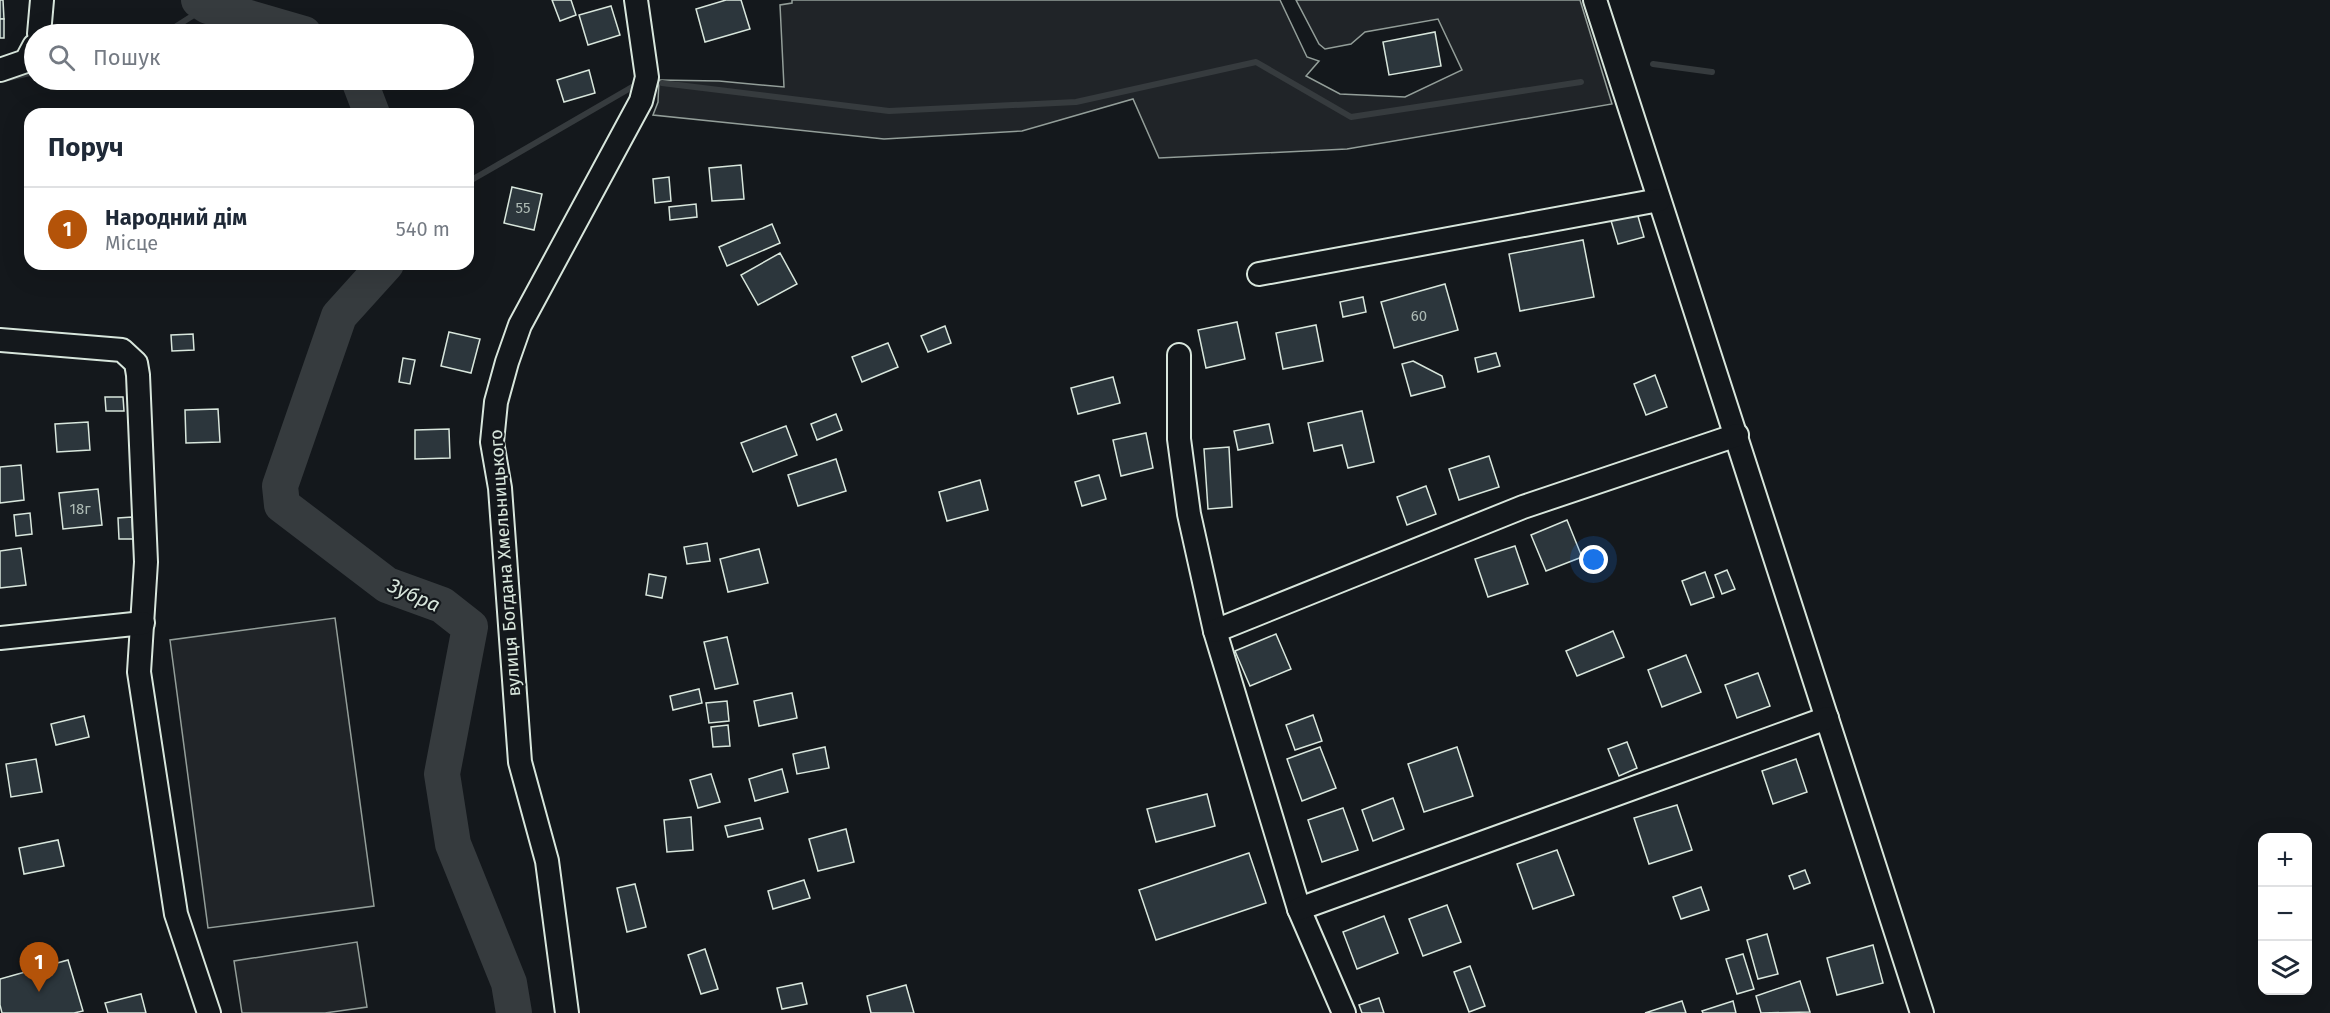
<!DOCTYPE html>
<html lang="uk">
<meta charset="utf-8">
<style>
body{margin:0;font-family:"Fira Sans",sans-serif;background:#f6f6f7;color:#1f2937}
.controls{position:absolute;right:18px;bottom:18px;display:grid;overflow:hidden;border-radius:12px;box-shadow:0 6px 24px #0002}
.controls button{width:54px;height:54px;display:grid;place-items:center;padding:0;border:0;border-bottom:2px solid #e0e1e3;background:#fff;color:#1f2937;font:30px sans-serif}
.you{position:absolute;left:1594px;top:560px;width:21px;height:21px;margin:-15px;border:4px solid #fff;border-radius:50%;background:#1a73e8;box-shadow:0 0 0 9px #1a73e833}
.badge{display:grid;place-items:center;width:39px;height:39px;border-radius:50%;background:#b45309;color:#fff;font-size:20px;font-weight:700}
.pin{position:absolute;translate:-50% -50px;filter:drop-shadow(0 2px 3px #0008)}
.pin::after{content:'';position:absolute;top:32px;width:21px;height:18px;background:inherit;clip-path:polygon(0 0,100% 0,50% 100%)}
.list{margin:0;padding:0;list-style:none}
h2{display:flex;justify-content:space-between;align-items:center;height:78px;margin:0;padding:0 24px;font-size:26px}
h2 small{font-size:20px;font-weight:400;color:#747a83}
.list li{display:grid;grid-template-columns:39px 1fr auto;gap:18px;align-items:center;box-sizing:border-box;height:84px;padding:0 24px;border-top:2px solid #e0e1e3}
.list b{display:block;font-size:22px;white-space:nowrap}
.list p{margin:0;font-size:20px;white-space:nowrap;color:#747a83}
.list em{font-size:20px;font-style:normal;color:#747a83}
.icon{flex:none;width:33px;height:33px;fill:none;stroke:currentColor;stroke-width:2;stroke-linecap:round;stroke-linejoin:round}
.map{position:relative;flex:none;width:2330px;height:1013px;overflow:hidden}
.search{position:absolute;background:#fff;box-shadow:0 6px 24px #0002;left:24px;top:24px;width:450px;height:66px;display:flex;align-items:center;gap:15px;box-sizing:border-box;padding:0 21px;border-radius:33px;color:#747a83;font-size:22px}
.panel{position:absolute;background:#fff;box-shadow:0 6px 24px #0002;left:24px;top:108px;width:450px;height:162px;border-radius:18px}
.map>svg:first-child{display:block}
.green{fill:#202428;stroke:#939e99;stroke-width:1.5}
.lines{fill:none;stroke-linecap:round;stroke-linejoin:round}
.stream{stroke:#363b3e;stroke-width:6}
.river{stroke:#363b3e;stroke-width:36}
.building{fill:#2c363c;stroke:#d8e6dc;stroke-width:1.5}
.minor-casing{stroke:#d8e6dc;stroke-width:26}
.minor{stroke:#14181c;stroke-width:22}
.labels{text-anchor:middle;stroke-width:4.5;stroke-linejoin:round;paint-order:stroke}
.number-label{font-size:15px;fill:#adbab4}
.street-label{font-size:18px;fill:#d8e6dc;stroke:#14181c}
.water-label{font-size:20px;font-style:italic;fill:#d8e6dc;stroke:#14181c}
</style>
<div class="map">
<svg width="2330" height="1013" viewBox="0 0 2330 1013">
<rect width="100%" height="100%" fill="#14181c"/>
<g class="green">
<polygon points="792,0 1280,0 1307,57 1319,61 1306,76 1340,94 1405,97 1462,70 1438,19 1365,32 1351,44 1325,49 1319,44 1296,0 1580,0 1612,104 1347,149 1159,158 1133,99 1022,131 884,139 653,115 658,102 659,80 719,81 784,87 780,5 792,3"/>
<polygon points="335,618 374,906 208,928 170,640"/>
<polygon points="357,942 367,1007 325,1013 242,1013 234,961"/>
</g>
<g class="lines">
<g class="stream">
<polyline points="164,34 208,6"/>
<polyline points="1653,64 1712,72"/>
<polyline points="4,79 34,72"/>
<polyline points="662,83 889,111 1076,102 1256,62 1351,117 1581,82"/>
<polyline points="468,182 639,83"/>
</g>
<g class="river">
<polyline points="199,0 208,6 304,34"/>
<polyline points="359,80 372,114"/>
<polyline points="386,264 339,316 280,486 282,505 387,585 442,605 470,627 442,774 453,844 509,983 514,1013"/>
</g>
</g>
<g class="building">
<polygon points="0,0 3,0 4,19 0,19"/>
<polygon points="552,0 571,0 576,15 560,21"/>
<polygon points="726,0 741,0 750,29 705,42 696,9"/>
<polygon points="611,6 620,35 588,45 579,15"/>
<rect x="0" y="19" width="4" height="19"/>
<polygon points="1435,32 1441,66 1389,75 1383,42"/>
<polygon points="589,70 595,93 564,102 557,80"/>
<polygon points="49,110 86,112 86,114 49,114"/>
<polygon points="741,165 744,199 712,201 709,168"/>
<polygon points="669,177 671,201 655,203 653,179"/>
<polygon points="512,187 542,194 534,230 504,223"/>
<polygon points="696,204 697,217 670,220 669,207"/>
<polygon points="1635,206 1644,237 1618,244 1609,214"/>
<polygon points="772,224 780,243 727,266 719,247"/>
<polygon points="1583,240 1594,297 1520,311 1509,254"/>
<polygon points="780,253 797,284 758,305 741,275"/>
<polygon points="1445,284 1458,330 1394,348 1381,302"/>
<polygon points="1363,297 1366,312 1343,317 1340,302"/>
<polygon points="1237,322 1245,359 1206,368 1198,330"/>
<polygon points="1316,325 1323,361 1283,369 1276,333"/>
<polygon points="945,326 951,343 928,352 921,336"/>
<polygon points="449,332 480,339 471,373 441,366"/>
<polygon points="193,334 194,350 172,351 171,335"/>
<polygon points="888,343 898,367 862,382 852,357"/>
<polygon points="1496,353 1500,366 1478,372 1475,358"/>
<polygon points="403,358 415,360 410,384 399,382"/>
<polygon points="1413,361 1442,376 1445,387 1411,396 1402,364"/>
<polygon points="1655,375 1667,407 1646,415 1634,384"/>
<polygon points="1113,377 1120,403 1078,414 1071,388"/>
<polygon points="105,397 123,397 124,411 106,411"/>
<polygon points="218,409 220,442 186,443 185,410"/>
<polygon points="1362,411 1374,462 1348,468 1342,445 1314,451 1308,423"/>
<polygon points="836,414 842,430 817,440 811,424"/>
<polygon points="88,422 90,450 57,452 55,424"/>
<polygon points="1269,424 1273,443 1238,450 1234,431"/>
<polygon points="786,426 797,455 753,472 741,443"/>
<polygon points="449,429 450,458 415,459 415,430"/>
<polygon points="1146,433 1153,468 1121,476 1113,440"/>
<polygon points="1229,447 1232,507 1208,509 1204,449"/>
<polygon points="1489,456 1499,487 1459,500 1449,469"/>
<polygon points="836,459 846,491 798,506 788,475"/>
<polygon points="21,465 24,500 0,503 0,467"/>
<polygon points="1099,475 1106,499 1082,506 1075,482"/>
<polygon points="980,480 988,510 947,521 939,492"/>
<polygon points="1426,486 1436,514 1407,525 1397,497"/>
<polygon points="98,489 102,525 63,529 59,493"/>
<polygon points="30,513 32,534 16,536 14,515"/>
<polygon points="132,517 133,539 119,539 118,518"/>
<polygon points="1567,520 1582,557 1546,571 1531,535"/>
<polygon points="707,543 710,561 687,564 684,547"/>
<polygon points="1515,546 1528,584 1488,597 1475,559"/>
<polygon points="21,548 26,585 0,588 0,551"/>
<polygon points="759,549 768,583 728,592 720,559"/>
<polygon points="1727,570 1735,589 1722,594 1715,575"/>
<polygon points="1705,572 1714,597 1691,605 1682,581"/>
<polygon points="649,574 666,577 662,598 646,595"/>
<polygon points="1613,631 1624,657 1577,676 1566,651"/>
<polygon points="1276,634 1291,669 1250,686 1235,651"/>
<polygon points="727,637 738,684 715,689 704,642"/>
<polygon points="1686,655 1701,692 1662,707 1648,670"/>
<polygon points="1758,673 1770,706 1737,718 1725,685"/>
<polygon points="699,689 702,703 673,710 670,696"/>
<polygon points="792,693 797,718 759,726 754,701"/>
<polygon points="727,701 729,721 709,723 706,703"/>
<polygon points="1313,715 1322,741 1295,750 1286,725"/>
<polygon points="84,716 89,737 56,745 51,724"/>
<polygon points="728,725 730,746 713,747 711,727"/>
<polygon points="1627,742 1637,768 1619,776 1608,749"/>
<polygon points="825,747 829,768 797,774 793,754"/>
<polygon points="1320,747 1336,788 1302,801 1287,759"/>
<polygon points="1457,747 1473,796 1424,812 1408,764"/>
<polygon points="36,759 42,792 11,797 6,764"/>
<polygon points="1796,759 1807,792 1773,804 1762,771"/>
<polygon points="782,769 788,792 755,801 749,779"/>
<polygon points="711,774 720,802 698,808 690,780"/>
<polygon points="1207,794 1215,826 1156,842 1147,809"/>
<polygon points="1393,798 1404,829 1373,841 1362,810"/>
<polygon points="1677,805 1692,850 1649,864 1634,818"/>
<polygon points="1343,808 1358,850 1322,862 1308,820"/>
<polygon points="691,817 693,850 667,852 664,820"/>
<polygon points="760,818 763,829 728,837 725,826"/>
<polygon points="846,829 854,862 818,871 809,839"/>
<polygon points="58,840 64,866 24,874 19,848"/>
<polygon points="1557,850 1574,895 1533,909 1517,864"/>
<polygon points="1249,853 1266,903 1156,940 1139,890"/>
<polygon points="1805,870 1810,883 1794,889 1789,876"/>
<polygon points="804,880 810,898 773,909 768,891"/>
<polygon points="635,884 646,927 627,932 617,888"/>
<polygon points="1701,887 1709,910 1681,919 1673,897"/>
<polygon points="1447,905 1461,942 1423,956 1409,919"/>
<polygon points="1384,916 1398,953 1357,969 1343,932"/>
<polygon points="1767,934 1778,974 1758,979 1747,940"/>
<polygon points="1873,945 1883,983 1837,995 1827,958"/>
<polygon points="705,949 718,989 701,994 688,955"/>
<polygon points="1743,954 1754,989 1737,994 1726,959"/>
<polygon points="68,960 83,1011 74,1013 2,1013 0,1005 0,979"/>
<polygon points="1470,966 1485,1006 1469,1012 1454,972"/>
<polygon points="1800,981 1810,1012 1761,1013 1756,996"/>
<polygon points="802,983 807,1004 782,1009 777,988"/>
<polygon points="906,985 914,1013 871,1013 867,996"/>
<polygon points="141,994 146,1013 108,1013 105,1003"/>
<polygon points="1379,998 1384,1013 1362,1013 1359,1005"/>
<polygon points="1682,1001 1686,1013 1645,1013"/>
<polygon points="1733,1001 1736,1013 1703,1013 1702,1011"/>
</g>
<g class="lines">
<g class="minor-casing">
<g id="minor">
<polyline points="1595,0 1922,1013"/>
<polyline points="39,34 42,0"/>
<polyline points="0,70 26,61 34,46"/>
<polyline points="1259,274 1659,200"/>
<polyline points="0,340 122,350 136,363 138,375 146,562 139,672 176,914 209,1013"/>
<polyline points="1179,355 1179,439 1189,514 1215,631 1299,909 1344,1013"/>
<polyline points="1215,631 1523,507 1737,435"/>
<polyline points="0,638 143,623"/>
<polyline points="1299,909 1827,718"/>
<polyline points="567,1013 547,861 520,762 500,488 492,442 496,402 507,362 520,325 641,101 647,77 636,0"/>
</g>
</g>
<use href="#minor" class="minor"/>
</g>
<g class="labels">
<g class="number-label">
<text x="523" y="213">55</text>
<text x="1419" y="321">60</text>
<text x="80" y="514">18г</text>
</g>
<g class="street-label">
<text transform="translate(505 563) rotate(-94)" y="6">вулиця Богдана Хмельницького</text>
</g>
<g class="water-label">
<text transform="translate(414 595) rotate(24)" y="7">Зубра</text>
</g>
</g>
</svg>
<div class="controls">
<button>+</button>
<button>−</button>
<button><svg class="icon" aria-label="layers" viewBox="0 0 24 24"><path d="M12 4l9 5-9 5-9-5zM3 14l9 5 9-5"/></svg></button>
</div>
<div class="you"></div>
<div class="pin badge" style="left:39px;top:992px">1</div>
<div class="search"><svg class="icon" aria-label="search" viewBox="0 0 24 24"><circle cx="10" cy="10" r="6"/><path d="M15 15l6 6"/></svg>Пошук</div>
<section class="panel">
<h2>Поруч<small></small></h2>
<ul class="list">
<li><span class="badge">1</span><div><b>Народний дім</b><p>Місце</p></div><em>540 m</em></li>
</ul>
</section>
</div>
